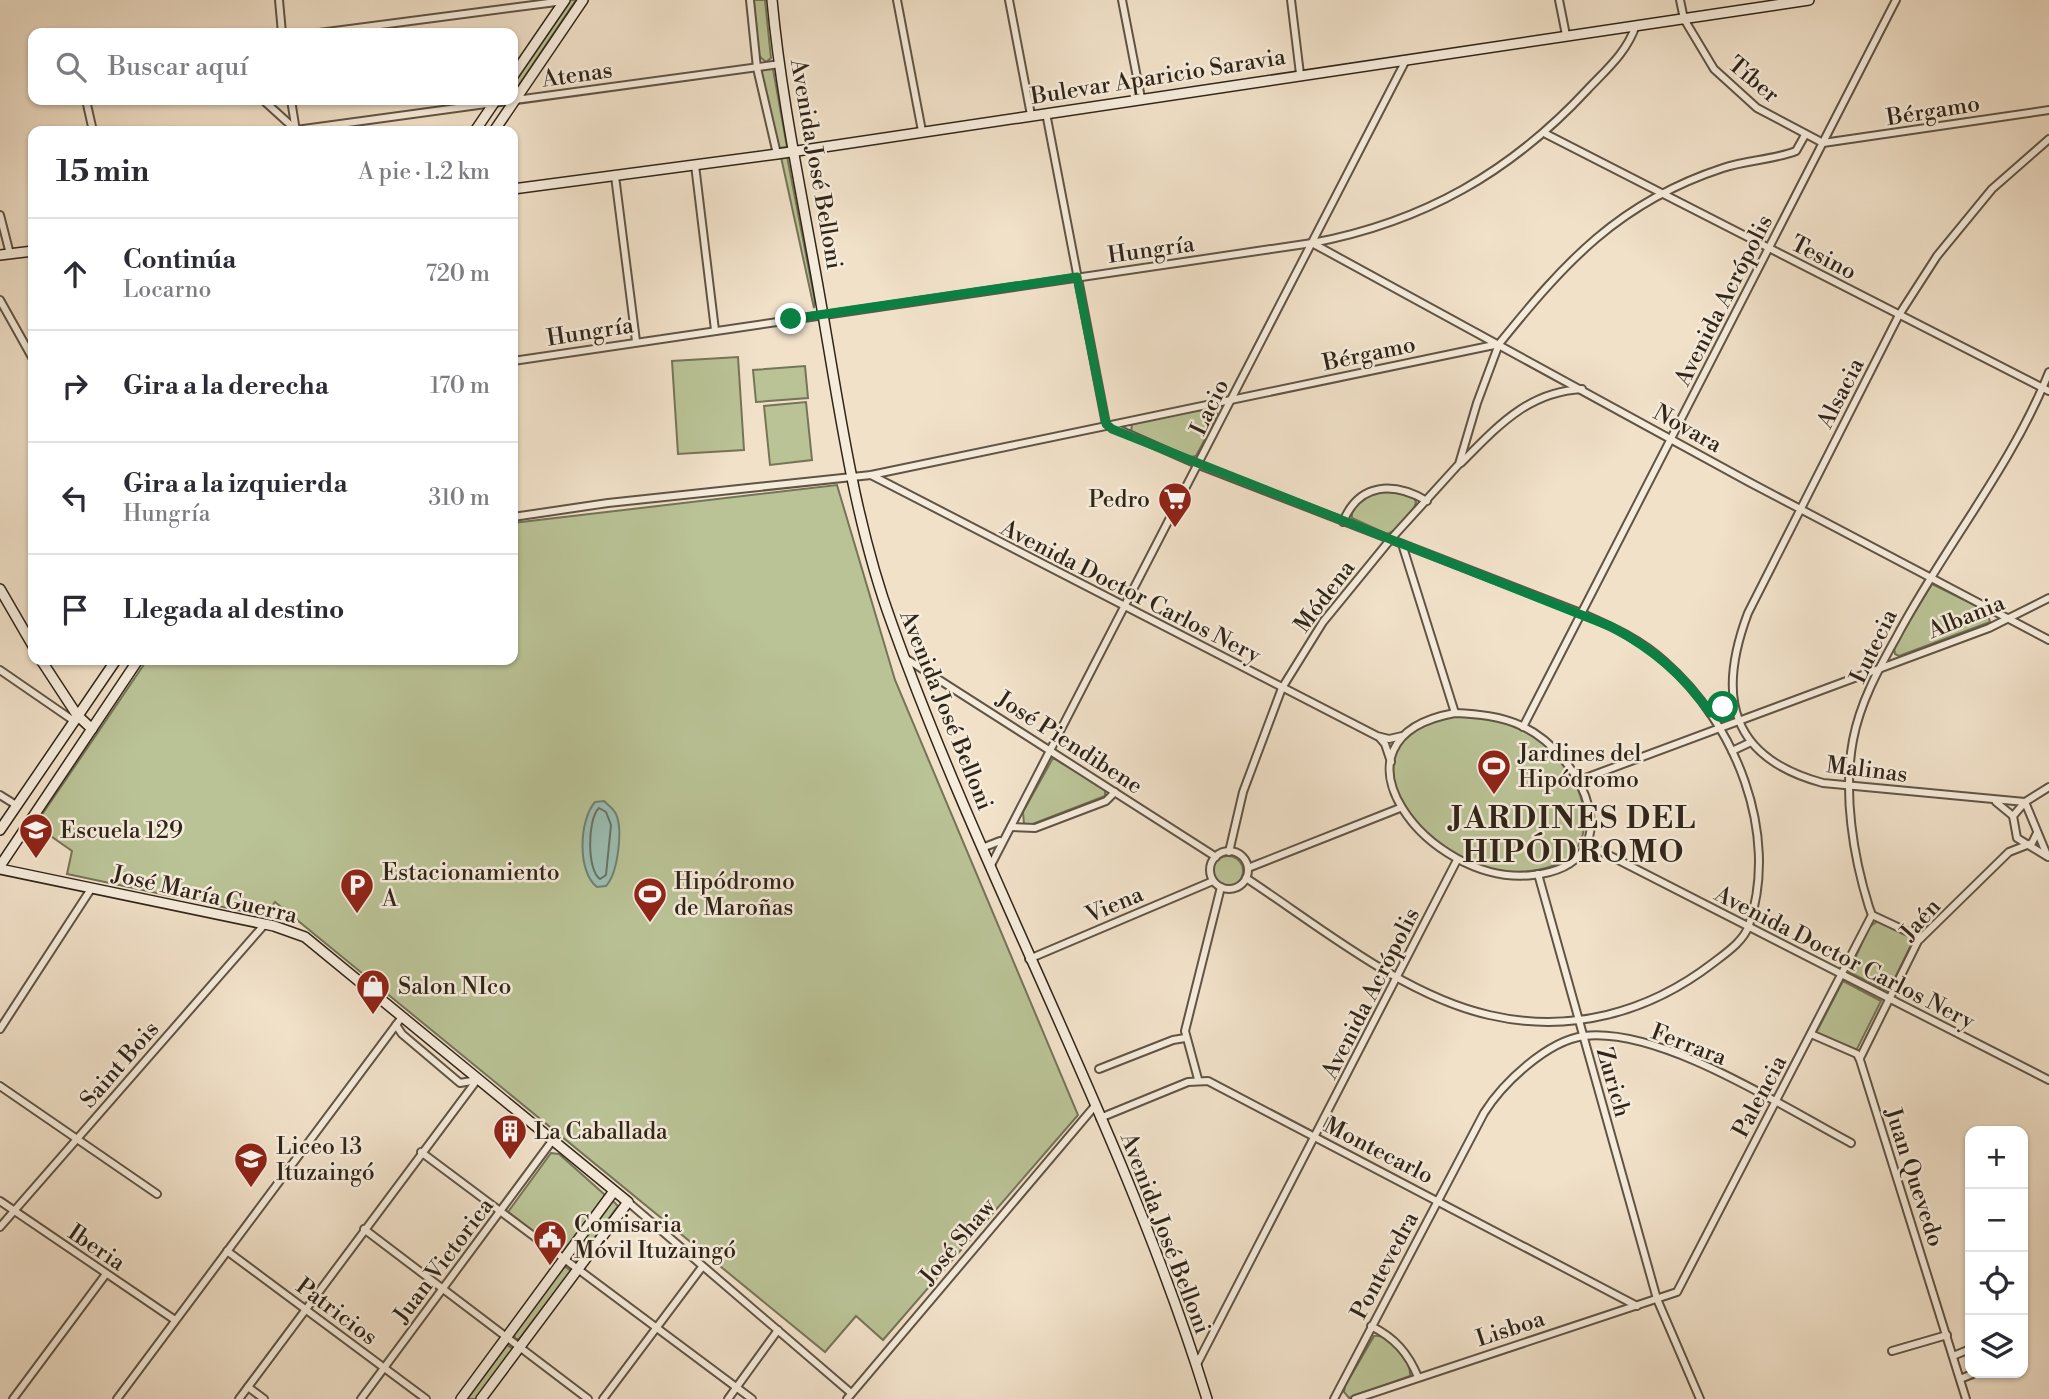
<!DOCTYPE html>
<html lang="es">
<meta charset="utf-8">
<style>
body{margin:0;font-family:"Libre Bodoni",serif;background:#f2f2f3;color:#2b2b33}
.controls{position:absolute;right:21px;bottom:21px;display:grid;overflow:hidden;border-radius:14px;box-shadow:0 2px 5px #0004}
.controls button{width:63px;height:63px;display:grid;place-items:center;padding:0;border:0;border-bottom:2px solid #e1e1e2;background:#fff;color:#2b2b33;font:35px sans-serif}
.stop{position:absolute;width:21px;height:21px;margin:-16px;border:5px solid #0b8043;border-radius:50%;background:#fff}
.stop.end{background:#0b8043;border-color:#fff;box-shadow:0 2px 7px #0008}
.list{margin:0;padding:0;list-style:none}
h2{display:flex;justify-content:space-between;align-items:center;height:91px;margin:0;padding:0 28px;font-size:30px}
h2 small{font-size:23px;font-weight:400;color:#7c7c81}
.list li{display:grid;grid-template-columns:46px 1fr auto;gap:21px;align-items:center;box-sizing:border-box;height:112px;padding:0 28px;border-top:2px solid #e1e1e2}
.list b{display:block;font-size:26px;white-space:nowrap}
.list p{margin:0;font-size:23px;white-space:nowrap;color:#7c7c81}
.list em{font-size:23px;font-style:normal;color:#7c7c81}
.icon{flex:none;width:38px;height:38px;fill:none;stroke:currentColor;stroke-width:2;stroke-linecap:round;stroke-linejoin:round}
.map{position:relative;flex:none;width:2049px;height:1399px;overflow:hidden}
.search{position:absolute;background:#fff;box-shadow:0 2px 5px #0004;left:28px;top:28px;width:490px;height:77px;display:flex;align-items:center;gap:18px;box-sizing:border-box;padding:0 24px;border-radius:14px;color:#7c7c81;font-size:26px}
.panel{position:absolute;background:#fff;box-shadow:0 2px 5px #0004;left:28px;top:126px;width:490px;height:539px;border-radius:14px}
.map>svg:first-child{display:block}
.green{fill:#bac396;stroke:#757458;stroke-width:2}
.water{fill:#9bbeb2;stroke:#708175;stroke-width:2}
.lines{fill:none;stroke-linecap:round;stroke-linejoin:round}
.shore{stroke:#667266;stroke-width:2}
.street-casing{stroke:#605445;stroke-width:10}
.secondary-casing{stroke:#302519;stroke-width:12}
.street{stroke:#f6ecdc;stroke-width:6}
.secondary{stroke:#f6ecdc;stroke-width:9}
.route{stroke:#0b8043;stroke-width:9}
.labels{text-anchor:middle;stroke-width:5;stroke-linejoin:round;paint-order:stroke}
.street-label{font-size:23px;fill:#302519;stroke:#f6ecdc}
.poi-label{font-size:23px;fill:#302519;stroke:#f6ecdc;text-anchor:start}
.district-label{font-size:30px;font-weight:bold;letter-spacing:2px;fill:#302519;stroke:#f6ecdc}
</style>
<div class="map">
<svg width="2049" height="1399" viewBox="0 0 2049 1399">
<rect width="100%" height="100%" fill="#f1e1c9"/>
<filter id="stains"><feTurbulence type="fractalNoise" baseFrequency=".00286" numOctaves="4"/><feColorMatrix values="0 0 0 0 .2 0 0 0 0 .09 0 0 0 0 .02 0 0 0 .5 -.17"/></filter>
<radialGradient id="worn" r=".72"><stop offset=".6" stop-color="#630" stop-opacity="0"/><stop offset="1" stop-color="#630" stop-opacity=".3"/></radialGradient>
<g class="green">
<polygon points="569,0 576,0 513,94 513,83"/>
<polygon points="753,0 765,0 771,58 766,62 758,55"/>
<polygon points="764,69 773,69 787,147 779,148 761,73"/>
<polygon points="787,156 815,302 814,308 781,157"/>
<polygon points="738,357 744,450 678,454 672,361"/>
<polygon points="805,366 808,398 756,402 753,370"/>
<polygon points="806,402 812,460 770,465 764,406"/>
<polygon points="1212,407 1218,415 1196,456 1190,457 1136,438 1131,433 1132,423"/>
<polygon points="837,485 895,680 1078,1115 883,1340 856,1316 825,1352 275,902 265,916 67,874 72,851 35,825 147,660 513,660 513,523"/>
<path d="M1392,490L1413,496L1416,502C1413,514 1399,530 1387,534L1352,518C1350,498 1376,492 1392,490Z"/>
<polygon points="1932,584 1987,611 1990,622 1899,656 1895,654 1894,647"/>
<path d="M1452,716C1477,717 1502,719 1524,731C1539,739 1556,751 1565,765C1590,801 1598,854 1546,868C1517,876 1485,872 1458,858C1419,837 1362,769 1412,730C1421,722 1441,719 1452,716Z"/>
<polygon points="1053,758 1105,789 1105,796 1030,825 1024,824 1023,812"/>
<circle cx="1228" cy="871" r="15"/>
<polygon points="1878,921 1910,936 1913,941 1888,992 1849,972 1869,927"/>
<polygon points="1843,981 1881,1001 1856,1051 1816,1033"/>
<polygon points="551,1153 559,1154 605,1195 562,1254 508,1212"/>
<polygon points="613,1201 618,1206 577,1261 573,1261 573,1255"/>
<polygon points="564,1266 571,1271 519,1339 515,1339 514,1334"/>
<path d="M1374,1336C1391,1334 1411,1360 1410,1376L1349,1398L1344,1392L1345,1386Z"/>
<polygon points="507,1345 513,1349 476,1399 467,1399"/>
</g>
<path class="water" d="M604,801C608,805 613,808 616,814C623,830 618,873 606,886L597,887C577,872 579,820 595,802Z"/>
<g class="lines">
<path class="shore" d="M599,808L606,812L611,825L606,875L600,879C587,871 587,819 599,808Z"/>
<g class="street-casing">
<g id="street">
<polyline points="279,0 282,33"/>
<polyline points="750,0 757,68 777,154"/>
<polyline points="897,0 922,131"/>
<polyline points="1009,0 1031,115"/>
<polyline points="1122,0 1141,98"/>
<polyline points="1291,0 1300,74"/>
<polyline points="1559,0 1566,35"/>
<polyline points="1680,0 1684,19 1714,69 1757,108 1823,143 2049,110"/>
<polyline points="319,33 564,1"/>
<polyline points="86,100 93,131"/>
<polyline points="263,100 296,130 780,64"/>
<polyline points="291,100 296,131"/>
<path d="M1046,113L1106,424L1199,465L1583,614C1613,627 1641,640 1665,662C1735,723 1780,833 1749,925C1744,941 1726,953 1713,963C1648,1013 1570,1034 1489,1015C1404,996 1319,926 1246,878"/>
<polyline points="1546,134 2049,391"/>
<polyline points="695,165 715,330"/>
<polyline points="615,176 636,341"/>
<polyline points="0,215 10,254"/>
<polyline points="1312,243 1749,482 2049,640"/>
<polyline points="0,300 33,359"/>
<path d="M513,361L1312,243C1424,222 1511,172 1588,89C1607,69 1627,52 1636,25"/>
<path d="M1461,463C1497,427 1527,392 1582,389"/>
<polyline points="871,475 1377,736 1389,739 1402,736"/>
<path d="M513,517L608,503L871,475L1499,344C1565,262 1619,202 1723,168C1746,160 1773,160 1796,151L1805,135"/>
<path d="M1343,522C1359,482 1394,482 1427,501"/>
<polyline points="1402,544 1455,713"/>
<polyline points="905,658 1216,857"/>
<polyline points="0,670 74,721"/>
<path d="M1455,713C1477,714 1501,716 1522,726C1584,755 1634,864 1533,875C1428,887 1315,738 1455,713Z"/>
<polyline points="1710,713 1733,703"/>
<polyline points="1523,727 1896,0"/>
<polyline points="1379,737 1385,744 1391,762"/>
<polyline points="1732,751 1749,743"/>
<polyline points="1580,780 1989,628 2049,598"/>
<polyline points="0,795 16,805"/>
<polyline points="1996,802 2013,816"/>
<path d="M2025,802L1823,783C1731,758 1716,698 1748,613L1899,315L1937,256L1992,189L2049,139"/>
<polyline points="2025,802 2047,855"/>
<polyline points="1011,827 1035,828 1106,801 1115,792"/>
<polyline points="1589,845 2049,1080"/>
<polyline points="982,848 1000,841"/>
<circle cx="1229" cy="870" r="19"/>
<polyline points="1229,852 1243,792 1282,688 1323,622 1390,540 1459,464 1477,403 1499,344"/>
<polyline points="2048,857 2017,838 2013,816 2025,802 2049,787"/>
<polyline points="990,867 1406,60"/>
<polyline points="1248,868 1400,808"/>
<polyline points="1538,874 1657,1299 1700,1399"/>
<path d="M1921,938L1872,915L1869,907C1853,856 1843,793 1853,740C1860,703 1878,670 1896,638C1943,548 2011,468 2049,372"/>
<polyline points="1029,959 1213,881"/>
<polyline points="396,1025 402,1034 460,1083 477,1080"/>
<polyline points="0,1029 91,889"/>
<polyline points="1811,1034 1857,1054 1860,1060 1966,1399"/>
<polyline points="1860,1058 1918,941 2009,852 2032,843 2037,833"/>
<polyline points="1099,1069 1173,1040 1185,1038"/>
<polyline points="1198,1079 1185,1031 1221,887"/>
<polyline points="0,1086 157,1194"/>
<polyline points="1100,1118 1188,1082 1208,1081 1637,1306"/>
<polyline points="421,1152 752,1399"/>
<polyline points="0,1201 175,1320"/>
<polyline points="628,1202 851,1393"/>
<polyline points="0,1227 264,925"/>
<polyline points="364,1229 588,1399"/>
<polyline points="227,1251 426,1399"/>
<path d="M1371,1326C1395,1338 1408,1353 1418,1377"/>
<polyline points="1892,1351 1947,1335"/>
<polyline points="1953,1356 1970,1349"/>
<polyline points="1196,1366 1457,860"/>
<polyline points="1960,1379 1975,1373"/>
<polyline points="248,1387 264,1399"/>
<polyline points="13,1399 106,1274"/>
<polyline points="117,1399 402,1017"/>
<polyline points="239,1399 477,1080"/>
<polyline points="361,1399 552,1141"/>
<polyline points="603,1399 702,1267"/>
<polyline points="728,1399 778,1330"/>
<polyline points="847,1399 1094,1107"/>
<path d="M1334,1399L1484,1113C1503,1083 1547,1041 1584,1036C1661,1027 1783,1107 1851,1143"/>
<polyline points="1355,1399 1677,1292 1872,915"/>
</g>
</g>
<g class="secondary-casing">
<g id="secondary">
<path d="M772,0C781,98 802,195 819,292C839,404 853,518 892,624C986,887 1125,1132 1207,1399"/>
<polyline points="513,76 565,0"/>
<polyline points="475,131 496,100"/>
<polyline points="494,131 583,0"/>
<polyline points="513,189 777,154 1809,0"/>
<polyline points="0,255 33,251"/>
<polyline points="0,589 33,646"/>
<polyline points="41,660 77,715 92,729"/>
<polyline points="0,830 116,660"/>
<polyline points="0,866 138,660"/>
<polyline points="0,869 274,926 305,937 628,1202 481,1399"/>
<polyline points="461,1399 614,1191"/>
</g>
</g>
<use href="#street" class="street"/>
<use href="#secondary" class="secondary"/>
</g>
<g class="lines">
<path class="route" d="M791,319L1077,277L1106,424L1112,429L1612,627C1652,649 1684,675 1710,713L1723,707"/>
</g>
<defs>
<g id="supermarket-pin" transform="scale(1.75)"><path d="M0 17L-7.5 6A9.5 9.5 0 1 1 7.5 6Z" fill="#8f2418" stroke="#f6ecdc"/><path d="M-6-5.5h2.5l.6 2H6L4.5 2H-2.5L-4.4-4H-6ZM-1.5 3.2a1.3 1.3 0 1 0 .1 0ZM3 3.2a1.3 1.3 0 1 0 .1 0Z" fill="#fff"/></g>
<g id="stadium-pin" transform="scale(1.75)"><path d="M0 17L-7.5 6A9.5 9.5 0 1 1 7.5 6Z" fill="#8f2418" stroke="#f6ecdc"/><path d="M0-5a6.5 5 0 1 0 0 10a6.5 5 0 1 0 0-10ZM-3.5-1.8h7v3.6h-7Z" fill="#fff"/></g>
<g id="school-pin" transform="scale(1.75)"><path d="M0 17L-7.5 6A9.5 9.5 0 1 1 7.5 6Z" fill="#8f2418" stroke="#f6ecdc"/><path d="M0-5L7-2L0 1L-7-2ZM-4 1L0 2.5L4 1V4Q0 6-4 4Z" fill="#fff"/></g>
<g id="parking-pin" transform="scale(1.75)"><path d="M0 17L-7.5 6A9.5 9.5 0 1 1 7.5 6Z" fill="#8f2418" stroke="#f6ecdc"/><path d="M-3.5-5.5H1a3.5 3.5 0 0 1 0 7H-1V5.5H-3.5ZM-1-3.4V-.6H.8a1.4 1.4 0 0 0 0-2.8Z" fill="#fff"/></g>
<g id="shop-pin" transform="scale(1.75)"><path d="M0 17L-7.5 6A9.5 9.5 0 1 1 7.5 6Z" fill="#8f2418" stroke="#f6ecdc"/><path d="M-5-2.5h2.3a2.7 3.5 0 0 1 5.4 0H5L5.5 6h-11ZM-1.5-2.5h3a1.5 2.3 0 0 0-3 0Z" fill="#fff"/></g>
<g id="building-pin" transform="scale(1.75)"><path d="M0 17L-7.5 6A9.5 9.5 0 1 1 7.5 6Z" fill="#8f2418" stroke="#f6ecdc"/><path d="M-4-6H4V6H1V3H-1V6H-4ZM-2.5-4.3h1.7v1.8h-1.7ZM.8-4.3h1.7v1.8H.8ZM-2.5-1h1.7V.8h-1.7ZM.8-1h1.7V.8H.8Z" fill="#fff"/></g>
<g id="civic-pin" transform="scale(1.75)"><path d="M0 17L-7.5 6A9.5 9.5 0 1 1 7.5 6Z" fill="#8f2418" stroke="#f6ecdc"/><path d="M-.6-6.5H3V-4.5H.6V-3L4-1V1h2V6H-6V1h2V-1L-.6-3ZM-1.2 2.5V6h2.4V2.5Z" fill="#fff"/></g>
</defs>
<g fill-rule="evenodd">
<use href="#supermarket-pin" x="1175" y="499"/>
<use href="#stadium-pin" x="1494" y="766"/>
<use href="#school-pin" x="36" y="830"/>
<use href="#parking-pin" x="357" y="885"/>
<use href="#stadium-pin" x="650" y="894"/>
<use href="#shop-pin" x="373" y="986"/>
<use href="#building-pin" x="510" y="1131"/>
<use href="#school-pin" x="251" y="1159"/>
<use href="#civic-pin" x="550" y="1237"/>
</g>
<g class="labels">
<g class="street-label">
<text transform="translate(577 74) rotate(-8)" y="8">Atenas</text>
<text transform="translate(1158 76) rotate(-9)" y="8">Bulevar Aparicio Saravia</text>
<text transform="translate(1754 79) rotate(40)" y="8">Tíber</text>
<text transform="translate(1933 110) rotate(-9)" y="8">Bérgamo</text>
<text transform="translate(817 164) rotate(80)" y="8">Avenida José Belloni</text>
<text transform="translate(1151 249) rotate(-8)" y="8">Hungría</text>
<text transform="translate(1824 257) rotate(27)" y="8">Tesino</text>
<text transform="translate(1723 300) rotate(-63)" y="8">Avenida Acrópolis</text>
<text transform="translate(590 331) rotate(-9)" y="8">Hungría</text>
<text transform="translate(1369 353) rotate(-12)" y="8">Bérgamo</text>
<text transform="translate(1840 393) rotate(-63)" y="8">Alsacia</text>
<text transform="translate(1209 407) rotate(-64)" y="8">Lacio</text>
<text transform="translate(1688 428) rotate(29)" y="8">Novara</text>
<text transform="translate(1131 591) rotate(27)" y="8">Avenida Doctor Carlos Nery</text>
<text transform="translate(1324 596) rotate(-53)" y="8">Módena</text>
<text transform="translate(1966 616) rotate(-22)" y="8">Albania</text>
<text transform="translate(1873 646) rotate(-64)" y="8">Lutecia</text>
<text transform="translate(947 710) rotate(68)" y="8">Avenida José Belloni</text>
<text transform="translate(1070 742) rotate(33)" y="8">José Piendibene</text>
<text transform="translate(1867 769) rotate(7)" y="8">Malinas</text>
<text transform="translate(205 894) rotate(13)" y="8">José María Guerra</text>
<text transform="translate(1114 904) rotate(-23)" y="8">Viena</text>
<text transform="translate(1920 919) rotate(-48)" y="8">Jaén</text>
<text transform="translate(1845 957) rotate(27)" y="8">Avenida Doctor Carlos Nery</text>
<text transform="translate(1370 993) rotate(-63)" y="8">Avenida Acrópolis</text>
<text transform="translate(1689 1044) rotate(21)" y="8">Ferrara</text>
<text transform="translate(119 1064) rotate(-49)" y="8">Saint Bois</text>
<text transform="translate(1614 1082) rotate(74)" y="8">Zurich</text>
<text transform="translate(1759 1096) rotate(-62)" y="8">Palencia</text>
<text transform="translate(1379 1150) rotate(27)" y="8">Montecarlo</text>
<text transform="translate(1915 1177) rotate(72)" y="8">Juan Quevedo</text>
<text transform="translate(1166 1233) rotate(69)" y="8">Avenida José Belloni</text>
<text transform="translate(957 1241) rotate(-50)" y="8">José Shaw</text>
<text transform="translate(97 1247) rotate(34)" y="8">Iberia</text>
<text transform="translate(443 1260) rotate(-53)" y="8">Juan Victorica</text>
<text transform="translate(1384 1265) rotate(-62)" y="8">Pontevedra</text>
<text transform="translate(337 1311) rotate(37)" y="8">Patricios</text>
<text transform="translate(1510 1328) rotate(-18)" y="8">Lisboa</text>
</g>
<g class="poi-label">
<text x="1150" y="507" text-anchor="end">Pedro</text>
<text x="1518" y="761">Jardines del<tspan x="1518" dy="26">Hipódromo</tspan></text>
<text x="60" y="838">Escuela 129</text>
<text x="382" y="880">Estacionamiento<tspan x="382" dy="26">A</tspan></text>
<text x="674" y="889">Hipódromo<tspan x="674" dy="26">de Maroñas</tspan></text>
<text x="398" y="994">Salon NIco</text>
<text x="534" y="1139">La Caballada</text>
<text x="276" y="1154">Liceo 13<tspan x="276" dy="26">Ituzaingó</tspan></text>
<text x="574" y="1232">Comisaria<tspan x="574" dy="26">Móvil Ituzaingó</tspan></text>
</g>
<g class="district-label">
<text x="1574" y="828">JARDINES DEL<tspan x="1574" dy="34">HIPÓDROMO</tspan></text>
</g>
</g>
<rect width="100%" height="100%" filter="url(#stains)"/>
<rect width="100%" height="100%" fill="url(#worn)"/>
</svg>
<div class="controls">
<button>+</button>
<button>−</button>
<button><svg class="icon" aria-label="locate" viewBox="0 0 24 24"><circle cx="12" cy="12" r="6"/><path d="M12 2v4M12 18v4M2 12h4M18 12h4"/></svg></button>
<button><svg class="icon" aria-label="layers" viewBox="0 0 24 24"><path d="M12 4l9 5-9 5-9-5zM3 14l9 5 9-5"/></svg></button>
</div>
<div class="stop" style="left:1723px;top:707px"></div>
<div class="stop end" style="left:791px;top:319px"></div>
<div class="search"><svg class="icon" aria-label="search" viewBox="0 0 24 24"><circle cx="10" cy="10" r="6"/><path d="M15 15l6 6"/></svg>Buscar aquí</div>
<section class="panel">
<h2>15 min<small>A pie · 1.2 km</small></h2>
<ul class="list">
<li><svg class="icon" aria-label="ahead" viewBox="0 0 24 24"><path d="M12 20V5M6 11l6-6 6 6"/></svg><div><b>Continúa</b><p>Locarno</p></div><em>720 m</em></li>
<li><svg class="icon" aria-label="right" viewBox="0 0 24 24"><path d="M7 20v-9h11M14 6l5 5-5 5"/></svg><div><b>Gira a la derecha</b></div><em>170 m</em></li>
<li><svg class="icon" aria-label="left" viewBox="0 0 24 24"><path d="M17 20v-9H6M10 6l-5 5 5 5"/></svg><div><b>Gira a la izquierda</b><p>Hungría</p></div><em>310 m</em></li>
<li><svg class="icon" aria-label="arrive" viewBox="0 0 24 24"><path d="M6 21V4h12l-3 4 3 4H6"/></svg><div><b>Llegada al destino</b></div></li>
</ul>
</section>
</div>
